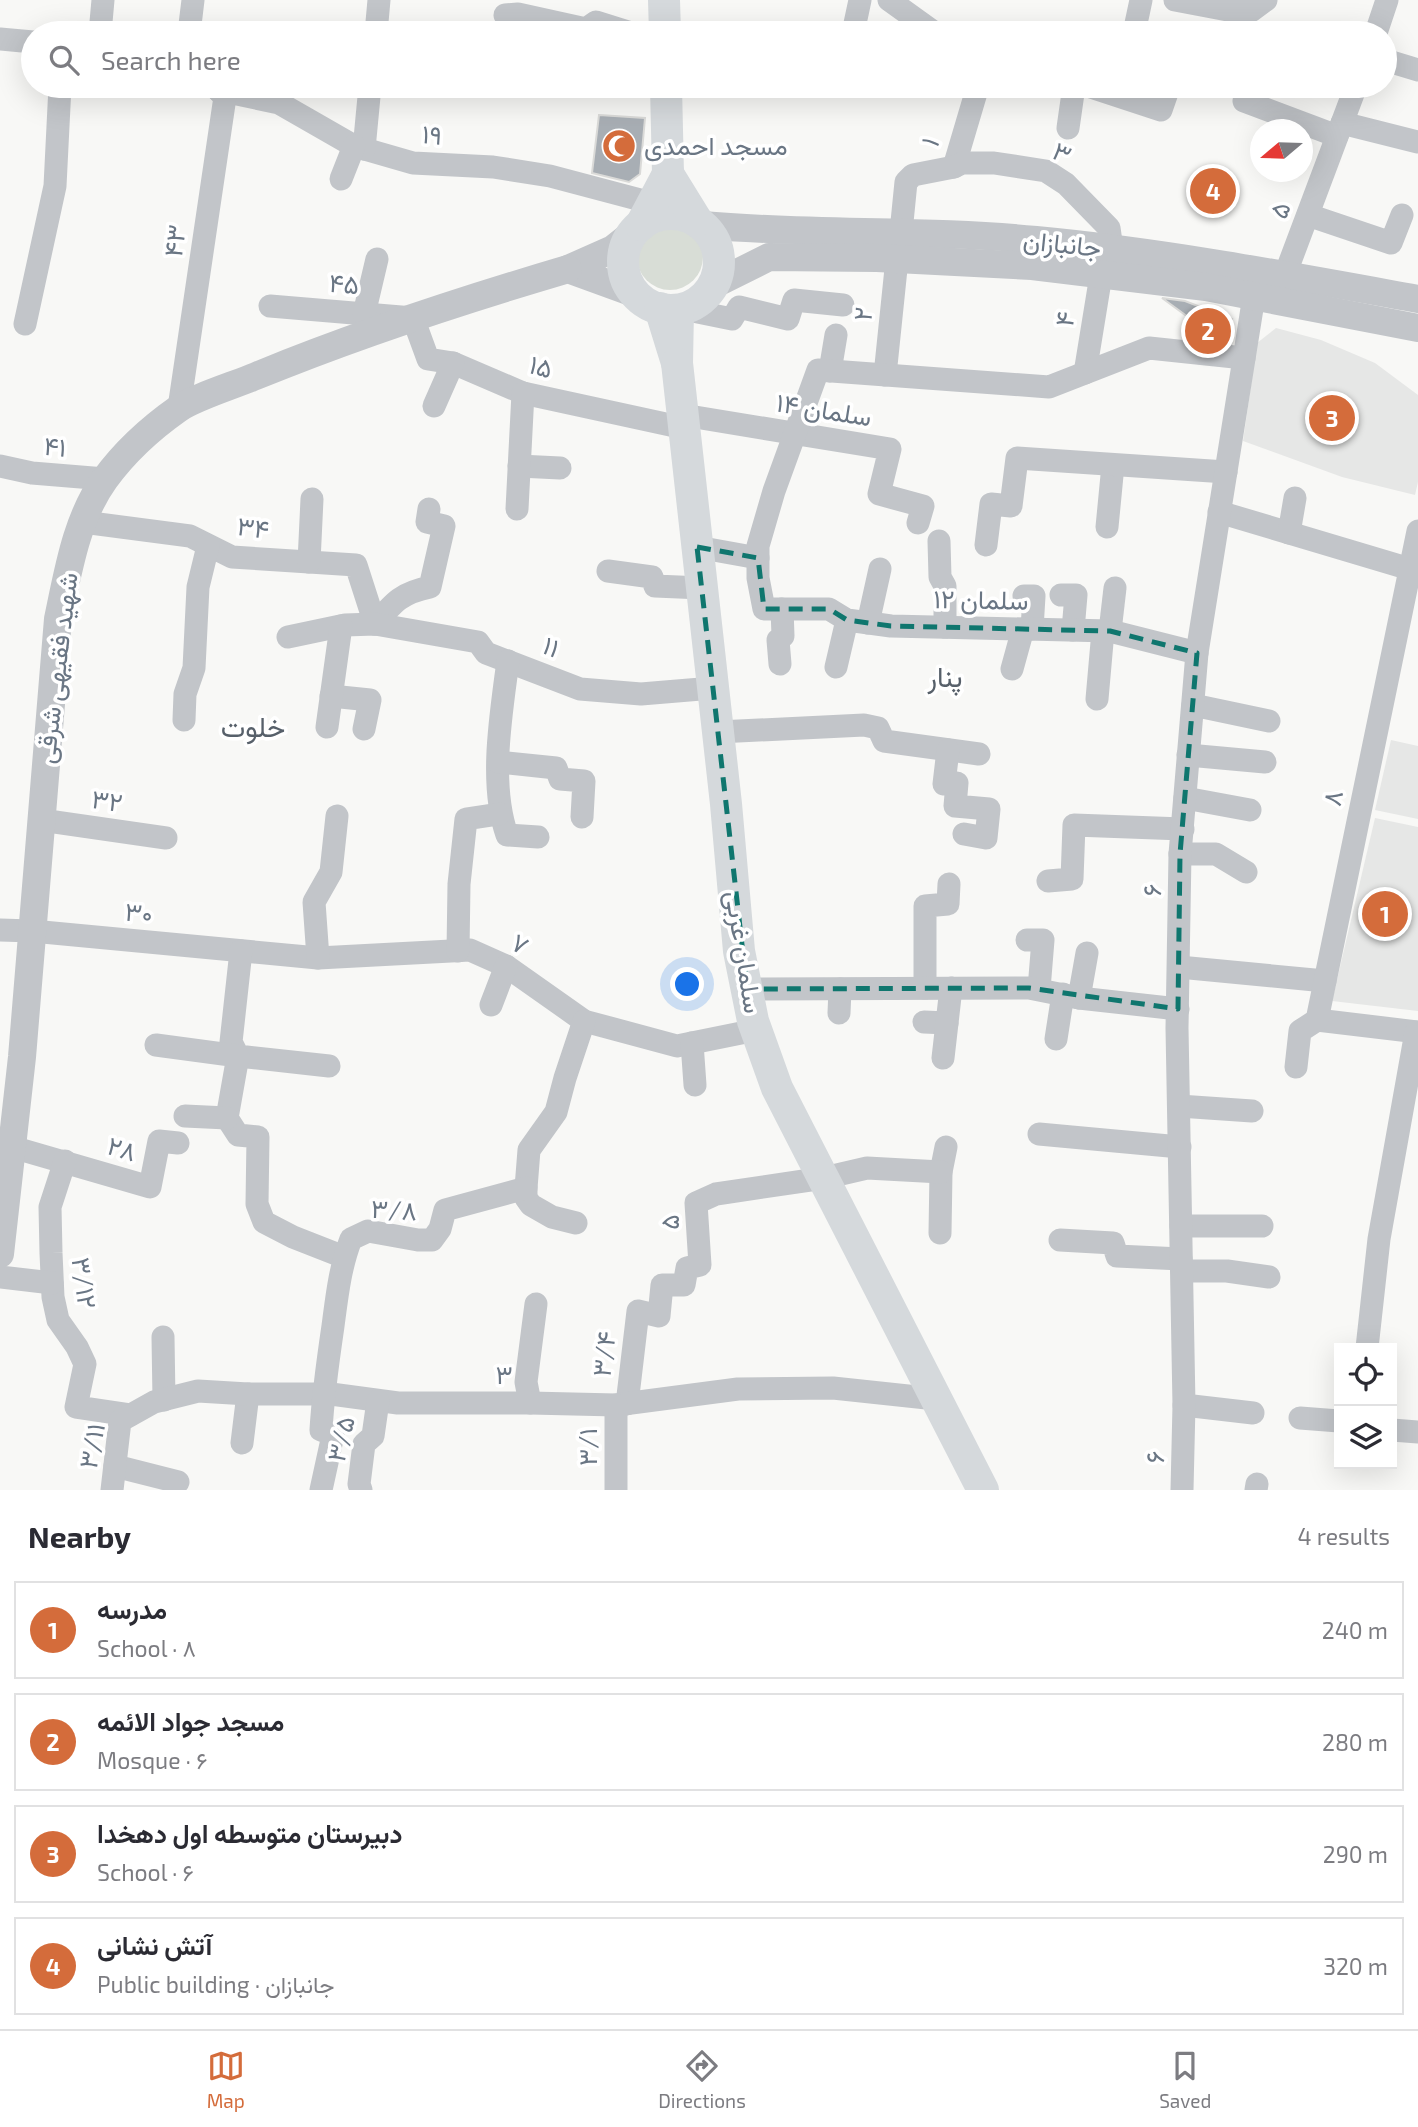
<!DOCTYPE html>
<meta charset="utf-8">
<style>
body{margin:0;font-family:"Exo 2",Vazirmatn,sans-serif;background:#f7f7f7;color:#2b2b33}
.controls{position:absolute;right:21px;bottom:21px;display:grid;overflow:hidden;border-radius:0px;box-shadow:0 7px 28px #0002}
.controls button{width:63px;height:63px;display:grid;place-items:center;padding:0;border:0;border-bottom:2px solid #e1e1e2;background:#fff;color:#2b2b33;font:35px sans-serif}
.compass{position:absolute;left:1250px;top:119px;width:63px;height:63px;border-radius:50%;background:#fff;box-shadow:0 7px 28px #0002;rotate:251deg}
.you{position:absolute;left:688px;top:985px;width:24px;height:24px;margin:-18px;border:5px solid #fff;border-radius:50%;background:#1a73e8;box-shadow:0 0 0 10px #1a73e833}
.badge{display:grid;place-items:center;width:46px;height:46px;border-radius:50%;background:#d46c3b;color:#fff;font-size:23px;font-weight:700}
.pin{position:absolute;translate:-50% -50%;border:4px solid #fff;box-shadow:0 2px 7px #0006}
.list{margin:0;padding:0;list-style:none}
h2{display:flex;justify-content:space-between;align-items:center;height:91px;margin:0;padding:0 28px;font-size:30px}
h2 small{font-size:23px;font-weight:400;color:#7c7c81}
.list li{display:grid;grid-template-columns:46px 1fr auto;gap:21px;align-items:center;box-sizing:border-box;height:98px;margin:0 14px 14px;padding:0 14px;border:2px solid #e1e1e2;border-radius:0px}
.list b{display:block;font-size:26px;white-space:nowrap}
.list p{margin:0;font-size:23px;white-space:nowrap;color:#7c7c81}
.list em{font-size:23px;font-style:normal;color:#7c7c81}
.icon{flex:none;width:38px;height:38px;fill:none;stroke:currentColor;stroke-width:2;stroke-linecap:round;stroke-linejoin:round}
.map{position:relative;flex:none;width:1418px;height:1490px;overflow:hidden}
.search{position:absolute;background:#fff;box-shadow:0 7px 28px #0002;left:21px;right:21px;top:21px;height:77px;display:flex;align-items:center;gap:18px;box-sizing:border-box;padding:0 24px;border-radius:38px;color:#7c7c81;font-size:26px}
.sheet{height:539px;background:#fff}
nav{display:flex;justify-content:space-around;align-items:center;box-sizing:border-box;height:98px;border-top:2px solid #e1e1e2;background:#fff;font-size:19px;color:#7c7c81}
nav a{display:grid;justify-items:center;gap:4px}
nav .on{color:#d46c3b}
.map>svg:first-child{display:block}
.built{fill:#e6e7e6}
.green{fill:#d8ddd6}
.building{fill:#a8aeb4;stroke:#dadad8;stroke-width:2}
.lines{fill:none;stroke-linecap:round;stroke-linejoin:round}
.minor{stroke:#c2c5c9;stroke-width:23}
.tertiary{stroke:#c2c5c9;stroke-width:28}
.secondary{stroke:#d5d9dc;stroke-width:32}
.marked{fill:none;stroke:#0f766e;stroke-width:5;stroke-dasharray:14 9;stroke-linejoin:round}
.labels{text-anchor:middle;stroke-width:7;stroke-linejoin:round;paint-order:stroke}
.street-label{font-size:26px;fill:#6a7684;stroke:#fff}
.poi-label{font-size:26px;fill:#6a7684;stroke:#fff;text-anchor:start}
.neighbourhood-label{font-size:28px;fill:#57606a;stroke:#fff}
</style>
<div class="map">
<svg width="1418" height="1490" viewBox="0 0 1418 1490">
<rect width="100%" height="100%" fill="#f8f8f6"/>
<g class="built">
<polygon points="1276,328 1321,340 1375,363 1418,395 1418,482 1415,495 1342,477 1243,441 1257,343"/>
<polygon points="1391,740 1418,746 1418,819 1375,810"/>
<polygon points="1375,818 1418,827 1418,1011 1332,1001"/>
</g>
<circle class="green" cx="670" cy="257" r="33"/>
<g class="building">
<polygon points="599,115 645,118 640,174 629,182 592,173"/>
<polygon points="1162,298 1185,301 1232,319 1225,342 1187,338 1192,320"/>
</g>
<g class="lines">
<g class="minor">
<polyline points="889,0 935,33"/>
<polyline points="1175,0 1233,11 1251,11 1266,0"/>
<polyline points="505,15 518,14 586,29 596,22 631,33"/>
<polyline points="100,33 103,0"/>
<polyline points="189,33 193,0"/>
<polyline points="376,33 379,0"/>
<polyline points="853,33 860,0"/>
<polyline points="1134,33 1141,0"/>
<polyline points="1376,33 1387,0"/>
<polyline points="0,39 33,42"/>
<polyline points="1385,60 1418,70"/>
<polyline points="1088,86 1161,110 1169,87"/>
<polyline points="218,90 279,103 354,146 413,163 493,167 550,176 652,203"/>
<polyline points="1244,101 1337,136"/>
<polyline points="1342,123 1418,142"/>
<polyline points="1068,128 1074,86"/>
<polyline points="364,149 370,86"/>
<polyline points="954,167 978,86"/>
<polyline points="341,179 354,146"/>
<polyline points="1308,215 1391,243 1402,215"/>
<polyline points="901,232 906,182 913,175 954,167 962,163 994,163 1046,171 1066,184 1109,228 1112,249"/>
<polyline points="1285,275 1356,86"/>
<polyline points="270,306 413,318 428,359 453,363 523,393 684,428"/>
<polyline points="683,309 732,319 739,307 788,319 794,300 843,305"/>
<polyline points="364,314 377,259"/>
<polyline points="25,324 55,186 60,86"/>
<polyline points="830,371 836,335"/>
<polyline points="1085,373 1101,275"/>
<polyline points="885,375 897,259"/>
<polyline points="434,406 453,363"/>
<polyline points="179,408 225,97 214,86"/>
<polyline points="683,415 890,449 879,494 923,506 918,523"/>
<polyline points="0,466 32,473 105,479"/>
<polyline points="519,466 560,468"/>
<polyline points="517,509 523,393"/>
<polyline points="1219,512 1410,569"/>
<polyline points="83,522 190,536 232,557 356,565 375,624"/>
<polyline points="1107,527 1113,465"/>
<polyline points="1289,533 1295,498"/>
<polyline points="939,541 940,577 945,586 945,627"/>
<polyline points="986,545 991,504 1011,506 1017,458 1226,472"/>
<polyline points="697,547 758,558"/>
<polyline points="309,562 312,499"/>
<polyline points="608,571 652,577 655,586 702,588"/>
<polyline points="1061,595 1076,595 1073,630"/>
<polyline points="1024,596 1034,596 1032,629"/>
<polyline points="868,623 880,569"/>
<path d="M375,624C394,602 401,593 430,587L444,526L427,522L429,509"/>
<polyline points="1110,631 1115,588"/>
<polyline points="288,637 345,625 375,624 478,642 486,653 580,689 641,694 713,688"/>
<polyline points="1197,653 1110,631 891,626 847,620 829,609 764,609 758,578 758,546 774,491 818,370 1049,387 1149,348 1244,358"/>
<path d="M508,661C501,715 489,783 507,835L538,837"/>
<polyline points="780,664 778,640 783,636 782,609"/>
<polyline points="836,667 847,620"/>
<polyline points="1012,669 1023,629"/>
<polyline points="331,696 370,700 364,729"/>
<polyline points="1097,699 1103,631"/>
<polyline points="1193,705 1269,721"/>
<polyline points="184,720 185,694 194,668 198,587 208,546"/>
<polyline points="327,727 341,626"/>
<polyline points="718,732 864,725 878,728 884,741 979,754"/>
<polyline points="948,750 944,784 957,783 955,806 989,809 986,838 964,834"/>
<polyline points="1188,755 1265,762"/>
<polyline points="499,762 556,768 560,779 584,781 582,817"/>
<polyline points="1185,798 1250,810"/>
<polyline points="41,820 166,838"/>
<polyline points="1180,854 1216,854 1246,872"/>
<polyline points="1048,881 1072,879 1074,825 1183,829"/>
<polyline points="0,930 32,931 318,958 470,950 506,966 584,1021 677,1046 756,1030"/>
<polyline points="1027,940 1043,940 1039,989"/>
<polyline points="241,951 231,1042 238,1056 329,1066"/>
<polyline points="458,951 459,884 466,819 499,814"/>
<polyline points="318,958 314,902 331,872 337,816"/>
<polyline points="1179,967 1325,981"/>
<polyline points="925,988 925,906 948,904 949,884"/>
<polyline points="747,989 1029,988 1079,998 1178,1009"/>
<polyline points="1079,998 1087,953"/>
<polyline points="491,1005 506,966"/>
<polyline points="839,1013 840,989"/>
<polyline points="1317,1020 1418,1032"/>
<polyline points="924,1022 947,1023"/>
<polyline points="1056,1039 1063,994"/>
<polyline points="692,1043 695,1085"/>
<polyline points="156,1045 238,1056 227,1118 238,1135 258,1137 257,1204 264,1222 293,1237 344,1257"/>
<polyline points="943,1058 951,988"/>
<polyline points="1296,1067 1300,1031 1317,1020 1418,531"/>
<polyline points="1179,1106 1252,1111"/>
<polyline points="185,1116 227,1118"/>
<polyline points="1039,1134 1180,1147"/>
<polyline points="12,1147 150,1187 159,1141 178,1143"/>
<polyline points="65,1161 50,1207 51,1253 53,1297 58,1320 77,1347 85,1364 76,1407 130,1415"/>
<polyline points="576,1223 552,1217 531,1205 526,1198 526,1188 529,1150 556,1112 565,1078 584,1021"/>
<polyline points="1181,1226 1262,1226"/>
<polyline points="940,1233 941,1172 946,1147"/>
<polyline points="1060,1240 1113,1243 1117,1256 1181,1259"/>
<polyline points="1182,1271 1227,1271 1269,1277"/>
<polyline points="0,1277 52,1283"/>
<polyline points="163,1337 164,1400"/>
<polyline points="1367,1348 1379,1239 1416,1032"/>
<polyline points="530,1403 526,1382 536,1304"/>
<polyline points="627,1404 638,1311 659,1316 662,1285 684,1285 687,1268 700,1265 696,1203 716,1194 824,1178 867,1168 941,1172"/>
<polyline points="1184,1405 1253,1413"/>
<polyline points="1300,1418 1339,1421"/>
<polyline points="1392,1430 1418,1432"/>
<polyline points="242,1443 248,1394"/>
<polyline points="115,1466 178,1482"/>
<polyline points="112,1490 120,1421 154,1402 198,1391 248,1394 331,1394 398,1403 530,1403 616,1405 738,1389 833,1388 936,1399"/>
<path d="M321,1490L333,1435L321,1430C323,1395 328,1360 333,1326C337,1296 340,1267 351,1239L368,1231L418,1240H432L440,1229L445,1210L526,1188"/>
<polyline points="361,1490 359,1484 364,1444 373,1436 378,1401"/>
<polyline points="616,1490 616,1405"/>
<polyline points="1182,1490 1184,1405 1177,1028 1180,854 1197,653 1254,296"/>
<polyline points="1256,1490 1257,1484"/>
</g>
<g class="tertiary">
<path d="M702,225C813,235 925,229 1036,240C1164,252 1291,276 1418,299"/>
<polyline points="632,234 613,249 568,269 634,293"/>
<polyline points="713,285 769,257 877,258 1032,266 1206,287 1418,328"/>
<path d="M0,1254L22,1057L58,619C68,572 76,519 105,479C124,453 151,428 178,409C195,397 235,385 256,376C358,334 463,300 568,269"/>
</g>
<g class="secondary">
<polyline points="664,0 665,33"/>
<polyline points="666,86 668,174"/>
<circle cx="671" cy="262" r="48"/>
<polyline points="641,225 668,174 697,221"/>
<polyline points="660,308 677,363 678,310"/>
<polyline points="677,363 726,804 739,951 753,1021 777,1088 983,1490"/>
</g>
</g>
<path class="marked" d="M697,547L758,558L764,609H829L847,620L891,626L1110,631L1197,653L1180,854L1178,1009L1029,988L747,989Z"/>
<defs>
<g id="mosque-disc" transform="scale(1.75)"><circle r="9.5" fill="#d46c3b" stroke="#fff"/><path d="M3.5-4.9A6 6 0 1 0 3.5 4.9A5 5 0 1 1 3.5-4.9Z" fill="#fff"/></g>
</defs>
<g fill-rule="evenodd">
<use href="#mosque-disc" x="619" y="146"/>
</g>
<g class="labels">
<g class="street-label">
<text transform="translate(432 135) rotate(5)" y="9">۱۹</text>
<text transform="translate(930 142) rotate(-66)" y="9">۱</text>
<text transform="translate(1062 153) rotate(26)" y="9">۳</text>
<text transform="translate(1280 210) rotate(-69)" y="9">۵</text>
<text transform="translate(175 241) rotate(-82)" y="9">۴۳</text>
<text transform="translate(1062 244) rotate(6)" y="9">جانبازان</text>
<text transform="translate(344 284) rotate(5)" y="9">۴۵</text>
<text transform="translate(863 314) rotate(-84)" y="9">۲</text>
<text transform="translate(1065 319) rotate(-81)" y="9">۴</text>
<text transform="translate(541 367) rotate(16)" y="9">۱۵</text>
<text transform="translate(824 410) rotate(9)" y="9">سلمان ۱۴</text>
<text transform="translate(55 447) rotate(6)" y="9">۴۱</text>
<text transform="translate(253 528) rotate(8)" y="9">۳۴</text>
<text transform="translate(981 600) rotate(1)" y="9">سلمان ۱۲</text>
<text transform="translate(551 647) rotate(22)" y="9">۱۱</text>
<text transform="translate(57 668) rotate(-83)" y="9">شهید فقیهی شرقی</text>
<text transform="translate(1333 798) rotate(-79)" y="9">۸</text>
<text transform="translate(107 801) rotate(8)" y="9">۳۲</text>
<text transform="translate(1152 890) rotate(-89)" y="9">۶</text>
<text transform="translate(139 913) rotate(6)" y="9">۳۰</text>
<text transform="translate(520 944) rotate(30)" y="9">۷</text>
<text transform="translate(744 952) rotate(81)" y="9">سلمان غربی</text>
<text transform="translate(122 1149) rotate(17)" y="9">۲۸</text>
<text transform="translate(394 1210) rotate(3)" y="9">۳/۸</text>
<text transform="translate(670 1222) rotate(-90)" y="9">۵</text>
<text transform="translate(84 1283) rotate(82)" y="9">۳/۱۲</text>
<text transform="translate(604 1354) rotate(-83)" y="9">۳/۴</text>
<text x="504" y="1384">۳</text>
<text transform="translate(341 1439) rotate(-76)" y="9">۳/۵</text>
<text transform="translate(92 1446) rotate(-79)" y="9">۳/۱۱</text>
<text transform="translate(588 1447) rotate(-90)" y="9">۳/۱</text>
<text transform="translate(1155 1457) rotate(-89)" y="9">۶</text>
</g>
<g class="poi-label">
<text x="644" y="155">مسجد احمدی</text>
</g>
<g class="neighbourhood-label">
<text x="945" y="687">پنار</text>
<text x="253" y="737">خلوت</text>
</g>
</g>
</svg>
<div class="controls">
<button><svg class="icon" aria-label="locate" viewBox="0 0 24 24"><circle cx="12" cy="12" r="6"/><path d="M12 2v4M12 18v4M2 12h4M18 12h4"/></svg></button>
<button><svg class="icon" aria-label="layers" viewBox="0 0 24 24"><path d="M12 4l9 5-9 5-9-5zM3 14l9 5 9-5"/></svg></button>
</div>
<svg class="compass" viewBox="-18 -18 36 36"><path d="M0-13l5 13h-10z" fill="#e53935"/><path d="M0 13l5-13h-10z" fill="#7c7c81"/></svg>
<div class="you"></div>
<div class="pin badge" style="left:1385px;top:914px">1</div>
<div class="pin badge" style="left:1208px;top:331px">2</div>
<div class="pin badge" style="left:1332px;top:418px">3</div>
<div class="pin badge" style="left:1213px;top:191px">4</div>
<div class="search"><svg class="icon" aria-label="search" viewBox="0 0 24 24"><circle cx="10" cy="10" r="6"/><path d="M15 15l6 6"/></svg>Search here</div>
</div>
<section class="sheet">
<h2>Nearby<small>4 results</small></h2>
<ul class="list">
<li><span class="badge">1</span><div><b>مدرسه</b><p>School · ۸</p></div><em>240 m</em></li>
<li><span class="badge">2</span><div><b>مسجد جواد الائمه</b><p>Mosque · ۶</p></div><em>280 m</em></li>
<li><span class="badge">3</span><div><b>دبیرستان متوسطه اول دهخدا</b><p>School · ۶</p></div><em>290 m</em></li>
<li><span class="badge">4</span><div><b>آتش نشانی</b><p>Public building · جانبازان</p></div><em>320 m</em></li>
</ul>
</section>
<nav>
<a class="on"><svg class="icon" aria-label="map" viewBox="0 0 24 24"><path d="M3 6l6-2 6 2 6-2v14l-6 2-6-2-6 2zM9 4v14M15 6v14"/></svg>Map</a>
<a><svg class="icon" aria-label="directions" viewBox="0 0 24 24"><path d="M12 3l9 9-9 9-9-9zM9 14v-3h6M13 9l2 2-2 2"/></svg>Directions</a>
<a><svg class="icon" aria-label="saved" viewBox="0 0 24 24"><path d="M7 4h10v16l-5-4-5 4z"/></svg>Saved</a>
</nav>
